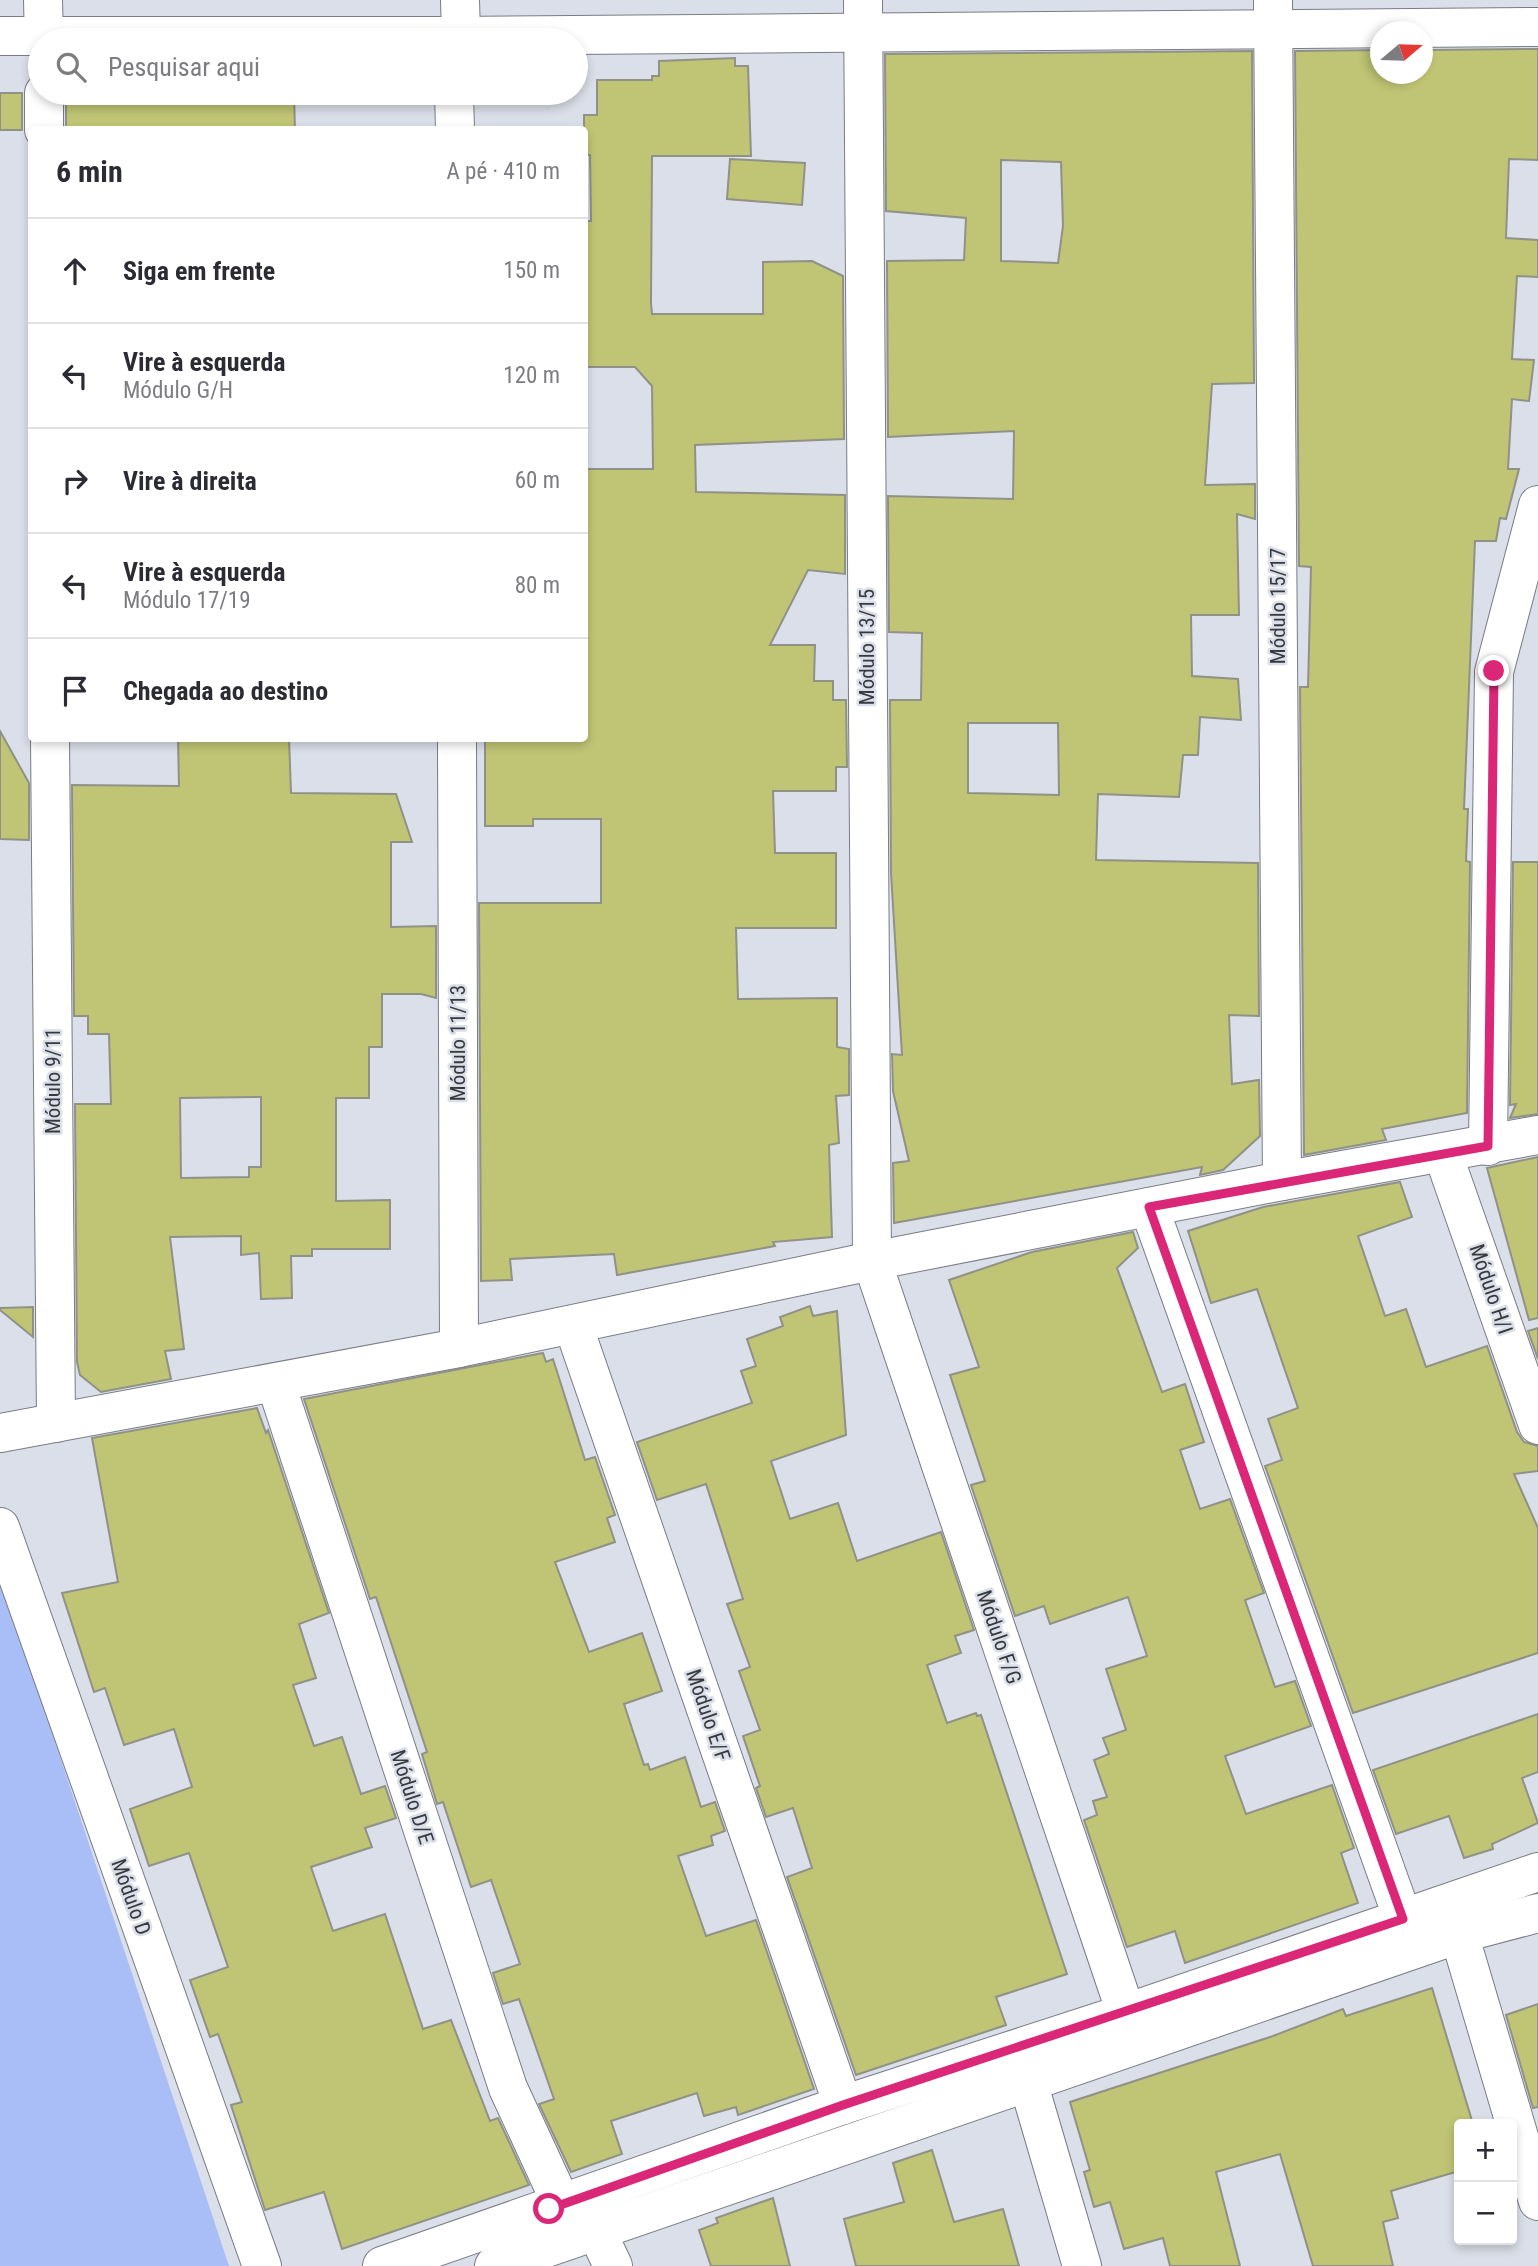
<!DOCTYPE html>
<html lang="pt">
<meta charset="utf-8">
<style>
body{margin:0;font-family:"Roboto Condensed",sans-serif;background:#f2f2f3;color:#2b2b33}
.controls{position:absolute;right:21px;bottom:21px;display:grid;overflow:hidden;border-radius:7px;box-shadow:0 4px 10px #0003}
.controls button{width:63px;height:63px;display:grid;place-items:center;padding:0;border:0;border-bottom:2px solid #e1e1e2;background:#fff;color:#2b2b33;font:35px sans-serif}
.compass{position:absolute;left:1370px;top:21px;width:63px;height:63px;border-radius:50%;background:#fff;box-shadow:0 4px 10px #0003;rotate:71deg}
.stop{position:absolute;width:21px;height:21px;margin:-16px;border:5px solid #db2777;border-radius:50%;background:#fff}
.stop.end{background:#db2777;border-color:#fff;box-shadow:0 2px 7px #0008}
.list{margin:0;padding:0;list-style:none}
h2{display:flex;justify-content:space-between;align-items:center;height:91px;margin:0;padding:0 28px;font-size:30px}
h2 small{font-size:23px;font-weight:400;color:#7c7c81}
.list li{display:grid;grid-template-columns:46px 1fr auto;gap:21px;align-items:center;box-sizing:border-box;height:105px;padding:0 28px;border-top:2px solid #e1e1e2}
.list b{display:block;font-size:26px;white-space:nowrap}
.list p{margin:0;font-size:23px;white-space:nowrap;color:#7c7c81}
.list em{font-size:23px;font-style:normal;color:#7c7c81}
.icon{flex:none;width:38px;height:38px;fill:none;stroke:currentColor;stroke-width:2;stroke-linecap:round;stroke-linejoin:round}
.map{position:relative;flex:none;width:1538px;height:2266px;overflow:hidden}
.search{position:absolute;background:#fff;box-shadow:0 4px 10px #0003;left:28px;top:28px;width:560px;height:77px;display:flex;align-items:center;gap:18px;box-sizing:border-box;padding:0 24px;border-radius:38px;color:#7c7c81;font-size:26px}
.panel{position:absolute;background:#fff;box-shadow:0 4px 10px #0003;left:28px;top:126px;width:560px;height:616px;border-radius:7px}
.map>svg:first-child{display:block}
.green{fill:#a9bdf7}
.building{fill:#bfc574;stroke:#909187;stroke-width:2;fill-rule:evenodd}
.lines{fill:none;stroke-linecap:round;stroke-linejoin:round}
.minor-casing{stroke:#797c85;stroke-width:40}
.minor{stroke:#fff;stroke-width:38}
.route{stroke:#db2777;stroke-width:9}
.labels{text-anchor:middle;stroke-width:5;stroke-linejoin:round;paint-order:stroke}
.street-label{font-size:21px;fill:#38393d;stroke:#dbdfe9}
</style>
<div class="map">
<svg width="1538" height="2266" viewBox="0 0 1538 2266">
<rect width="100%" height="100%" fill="#dbdfe9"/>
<polygon class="green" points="0,1576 229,2266 0,2266"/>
<g class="building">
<polygon points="1538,49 1538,160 1509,159 1506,238 1538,240 1538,277 1517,276 1512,359 1534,360 1529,401 1512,399 1508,469 1519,469 1506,519 1500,518 1496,541 1475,541 1464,809 1468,809 1466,861 1470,862 1467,1113 1382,1129 1386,1140 1304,1155 1300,687 1308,687 1311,567 1299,566 1295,51 1381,50 1381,74 1423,74 1423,50"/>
<path d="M1252,51L1254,383L1212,384L1205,485L1255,484V519L1237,514L1239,615H1191L1192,676L1238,679L1241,720L1200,717L1198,755H1183L1179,797L1098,794L1096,860L1258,863L1259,1016L1229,1015L1232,1084L1259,1080L1260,1136L1223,1170L1200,1175L1202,1167L894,1223L893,1163L909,1161L893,1091L892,1054L902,1055L891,873L890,700H921L922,633L889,632L888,496L1013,499L1014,431L888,437L887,261L964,260L966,218L886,211L885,54ZM1001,160L1061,162L1063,226L1058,263L1001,261ZM968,723H1058L1059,795L968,793Z"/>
<polygon points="735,58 735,66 748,66 751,156 652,156 651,303 652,314 763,314 763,262 812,261 843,276 844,439 695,445 696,492 845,495 845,574 808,570 770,645 815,645 814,681 833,681 833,700 846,700 847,767 836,767 836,791 773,791 775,853 836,853 836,928 736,928 738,999 837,998 837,1047 849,1049 849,1095 836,1096 839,1143 829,1145 832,1237 773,1242 775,1246 617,1275 614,1254 510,1259 512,1280 481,1281 479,903 601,903 601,819 533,819 533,826 485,826 485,738 584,738 584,469 653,469 652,386 635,367 584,367 584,221 591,221 590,155 584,155 584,115 597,115 597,80 652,80 652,76 659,76 659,61"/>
<rect x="0" y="93" width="22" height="37"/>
<polygon points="66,93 294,93 295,130 66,130"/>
<polygon points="730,159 805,163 802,205 727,199"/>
<polygon points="0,731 29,783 29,840 0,839"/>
<path d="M178,738H289L291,793L396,794L412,842H391V927L436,926V998L421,994H382V1047H369V1098H336V1201L390,1200V1249H312V1256H291L292,1298L261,1299L259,1253L241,1255V1236L170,1237L184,1349L165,1351L171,1379L101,1392L80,1375L77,1362L75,1104H111L109,1034H88V1016H74L72,785L179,786ZM261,1097V1167H249V1177L181,1178L180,1098Z"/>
<polygon points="1513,862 1538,862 1538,1114 1510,1118 1516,1104 1510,1105"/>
<polygon points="1538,1157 1538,1318 1529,1320 1487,1168"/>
<polygon points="1400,1182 1412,1217 1358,1236 1385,1316 1406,1309 1426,1367 1487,1346 1517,1432 1524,1442 1538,1446 1538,1471 1514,1474 1538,1528 1538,1653 1353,1713 1265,1466 1282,1460 1268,1419 1298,1408 1257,1289 1211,1303 1188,1231 1263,1207"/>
<polygon points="1133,1232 1138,1248 1117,1268 1162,1392 1185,1384 1204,1442 1180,1450 1200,1509 1230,1499 1264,1593 1245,1600 1275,1687 1295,1681 1311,1726 1225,1756 1246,1814 1332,1785 1354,1848 1341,1853 1358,1903 1185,1963 1175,1931 1127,1947 1084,1820 1097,1815 1093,1801 1107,1797 1094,1760 1109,1754 1103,1738 1126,1730 1106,1669 1147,1656 1128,1597 1050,1624 1044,1606 1015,1616 971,1485 985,1481 950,1375 979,1367 949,1280 1032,1252"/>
<polygon points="810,1306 813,1316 837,1311 846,1435 771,1461 790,1519 838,1503 857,1561 941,1532 974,1630 955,1636 961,1653 927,1665 947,1723 976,1713 977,1716 981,1715 1067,1974 996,1997 1006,2025 856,2075 787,1877 812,1868 793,1808 766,1817 756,1788 760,1786 743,1736 760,1730 739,1671 750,1667 727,1604 743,1599 706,1484 657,1500 637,1442 752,1403 741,1371 756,1366 747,1339 783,1326 780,1317"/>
<polygon points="33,1307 33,1337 0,1310 0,1308"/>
<polygon points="1538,1328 1538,1359 1528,1331"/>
<polygon points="543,1353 546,1362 553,1359 585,1460 595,1457 615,1515 607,1518 615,1542 555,1562 589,1652 642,1633 662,1691 624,1704 644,1765 648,1764 650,1770 685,1757 701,1807 715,1802 725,1831 711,1836 713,1845 678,1856 706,1936 756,1920 814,2089 738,2115 736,2107 704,2116 697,2093 611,2121 622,2154 571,2172 539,2104 554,2099 519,1999 503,2004 493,1973 520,1964 491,1880 471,1887 443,1802 437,1804 422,1754 427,1752 376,1597 370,1599 304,1399"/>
<polygon points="257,1408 266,1433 268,1430 329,1613 299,1624 316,1678 293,1685 314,1746 342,1737 361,1794 385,1786 396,1818 365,1828 372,1847 311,1867 333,1931 385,1914 423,2029 451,2020 490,2121 498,2118 529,2185 342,2249 324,2192 265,2210 231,2105 242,2102 218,2034 210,2037 190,1980 228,1967 189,1853 149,1866 130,1809 192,1787 174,1729 124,1745 105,1688 94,1692 62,1593 118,1582 92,1438"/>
<polygon points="1538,1714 1538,1772 1522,1778 1538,1823 1492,1844 1493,1849 1464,1858 1449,1816 1396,1834 1373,1770"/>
<polygon points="1432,1988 1473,2124 1459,2124 1459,2171 1391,2191 1398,2218 1383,2222 1393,2266 1313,2266 1280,2154 1216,2172 1240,2266 1170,2266 1163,2238 1124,2249 1110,2202 1094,2207 1084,2172 1090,2170 1070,2102 1273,2036 1343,2009 1346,2016"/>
<polygon points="1538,2004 1538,2107 1533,2108 1506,2015"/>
<polygon points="932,2150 954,2222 1003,2209 1019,2266 856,2266 844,2219 904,2202 893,2163"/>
<polygon points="773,2198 790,2266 711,2266 699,2230 718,2223 716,2218"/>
</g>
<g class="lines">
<g class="minor-casing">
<g id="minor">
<polyline points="43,0 44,40"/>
<polyline points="863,0 872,1261 1126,2013"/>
<polyline points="1273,0 1282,1181"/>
<polyline points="0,36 454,36 1538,27"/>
<polyline points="454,40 454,36 461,34 460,0"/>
<polyline points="44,93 44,130"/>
<polyline points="454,93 455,130"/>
<polyline points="50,738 56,1423"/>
<polyline points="457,738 459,1348"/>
<polyline points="1488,1146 1494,672 1538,505"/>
<polyline points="1443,1154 1538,1425"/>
<polyline points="1149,1207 1403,1919"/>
<polyline points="573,1325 843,2105"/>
<polyline points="276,1384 508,2088 562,2205 596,2230 613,2266"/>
<polyline points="0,1433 459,1348 872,1261 1282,1181 1538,1135"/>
<polyline points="0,1527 262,2266"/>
<polyline points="1459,1934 1538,2201"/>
<polyline points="1028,2082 1082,2266"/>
<polyline points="382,2266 843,2105 1126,2013 1538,1872"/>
<polyline points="494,2266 1459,1934 1538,1913"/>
</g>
</g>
<use href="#minor" class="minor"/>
</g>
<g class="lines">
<polyline class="route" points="549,2209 843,2105 1403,1919 1149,1207 1488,1146 1494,671"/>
</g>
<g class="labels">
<g class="street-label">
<text transform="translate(1278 606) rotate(-90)" y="7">Módulo 15/17</text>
<text transform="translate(867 647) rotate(-90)" y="7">Módulo 13/15</text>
<text transform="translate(458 1043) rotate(-90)" y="7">Módulo 11/13</text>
<text transform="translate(53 1081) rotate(-90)" y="7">Módulo 9/11</text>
<text transform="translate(1491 1289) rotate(71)" y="7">Módulo H/I</text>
<text transform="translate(999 1637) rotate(71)" y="7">Módulo F/G</text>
<text transform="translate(708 1715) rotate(71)" y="7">Módulo E/F</text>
<text transform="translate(412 1797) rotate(72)" y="7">Módulo D/E</text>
<text transform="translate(131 1897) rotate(70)" y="7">Módulo D</text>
</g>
</g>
</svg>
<div class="controls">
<button>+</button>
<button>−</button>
</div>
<svg class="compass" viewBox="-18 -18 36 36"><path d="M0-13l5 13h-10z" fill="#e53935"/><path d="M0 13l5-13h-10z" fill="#7c7c81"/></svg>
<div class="stop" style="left:549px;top:2209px"></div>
<div class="stop end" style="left:1494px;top:671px"></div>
<div class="search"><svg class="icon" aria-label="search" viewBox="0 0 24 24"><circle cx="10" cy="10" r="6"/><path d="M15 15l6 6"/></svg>Pesquisar aqui</div>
<section class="panel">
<h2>6 min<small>A pé · 410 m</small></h2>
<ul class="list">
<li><svg class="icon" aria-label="ahead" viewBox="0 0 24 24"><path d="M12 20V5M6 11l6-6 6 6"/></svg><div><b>Siga em frente</b></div><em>150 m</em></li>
<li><svg class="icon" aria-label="left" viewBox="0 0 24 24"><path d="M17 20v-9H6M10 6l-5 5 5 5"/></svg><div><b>Vire à esquerda</b><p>Módulo G/H</p></div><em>120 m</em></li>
<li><svg class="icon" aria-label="right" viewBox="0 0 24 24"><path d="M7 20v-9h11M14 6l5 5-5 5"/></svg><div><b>Vire à direita</b></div><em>60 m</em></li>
<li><svg class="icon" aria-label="left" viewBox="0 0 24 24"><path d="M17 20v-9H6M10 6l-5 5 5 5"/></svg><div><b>Vire à esquerda</b><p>Módulo 17/19</p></div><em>80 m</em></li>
<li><svg class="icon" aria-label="arrive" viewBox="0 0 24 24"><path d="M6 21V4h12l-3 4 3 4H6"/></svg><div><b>Chegada ao destino</b></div></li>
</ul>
</section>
</div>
